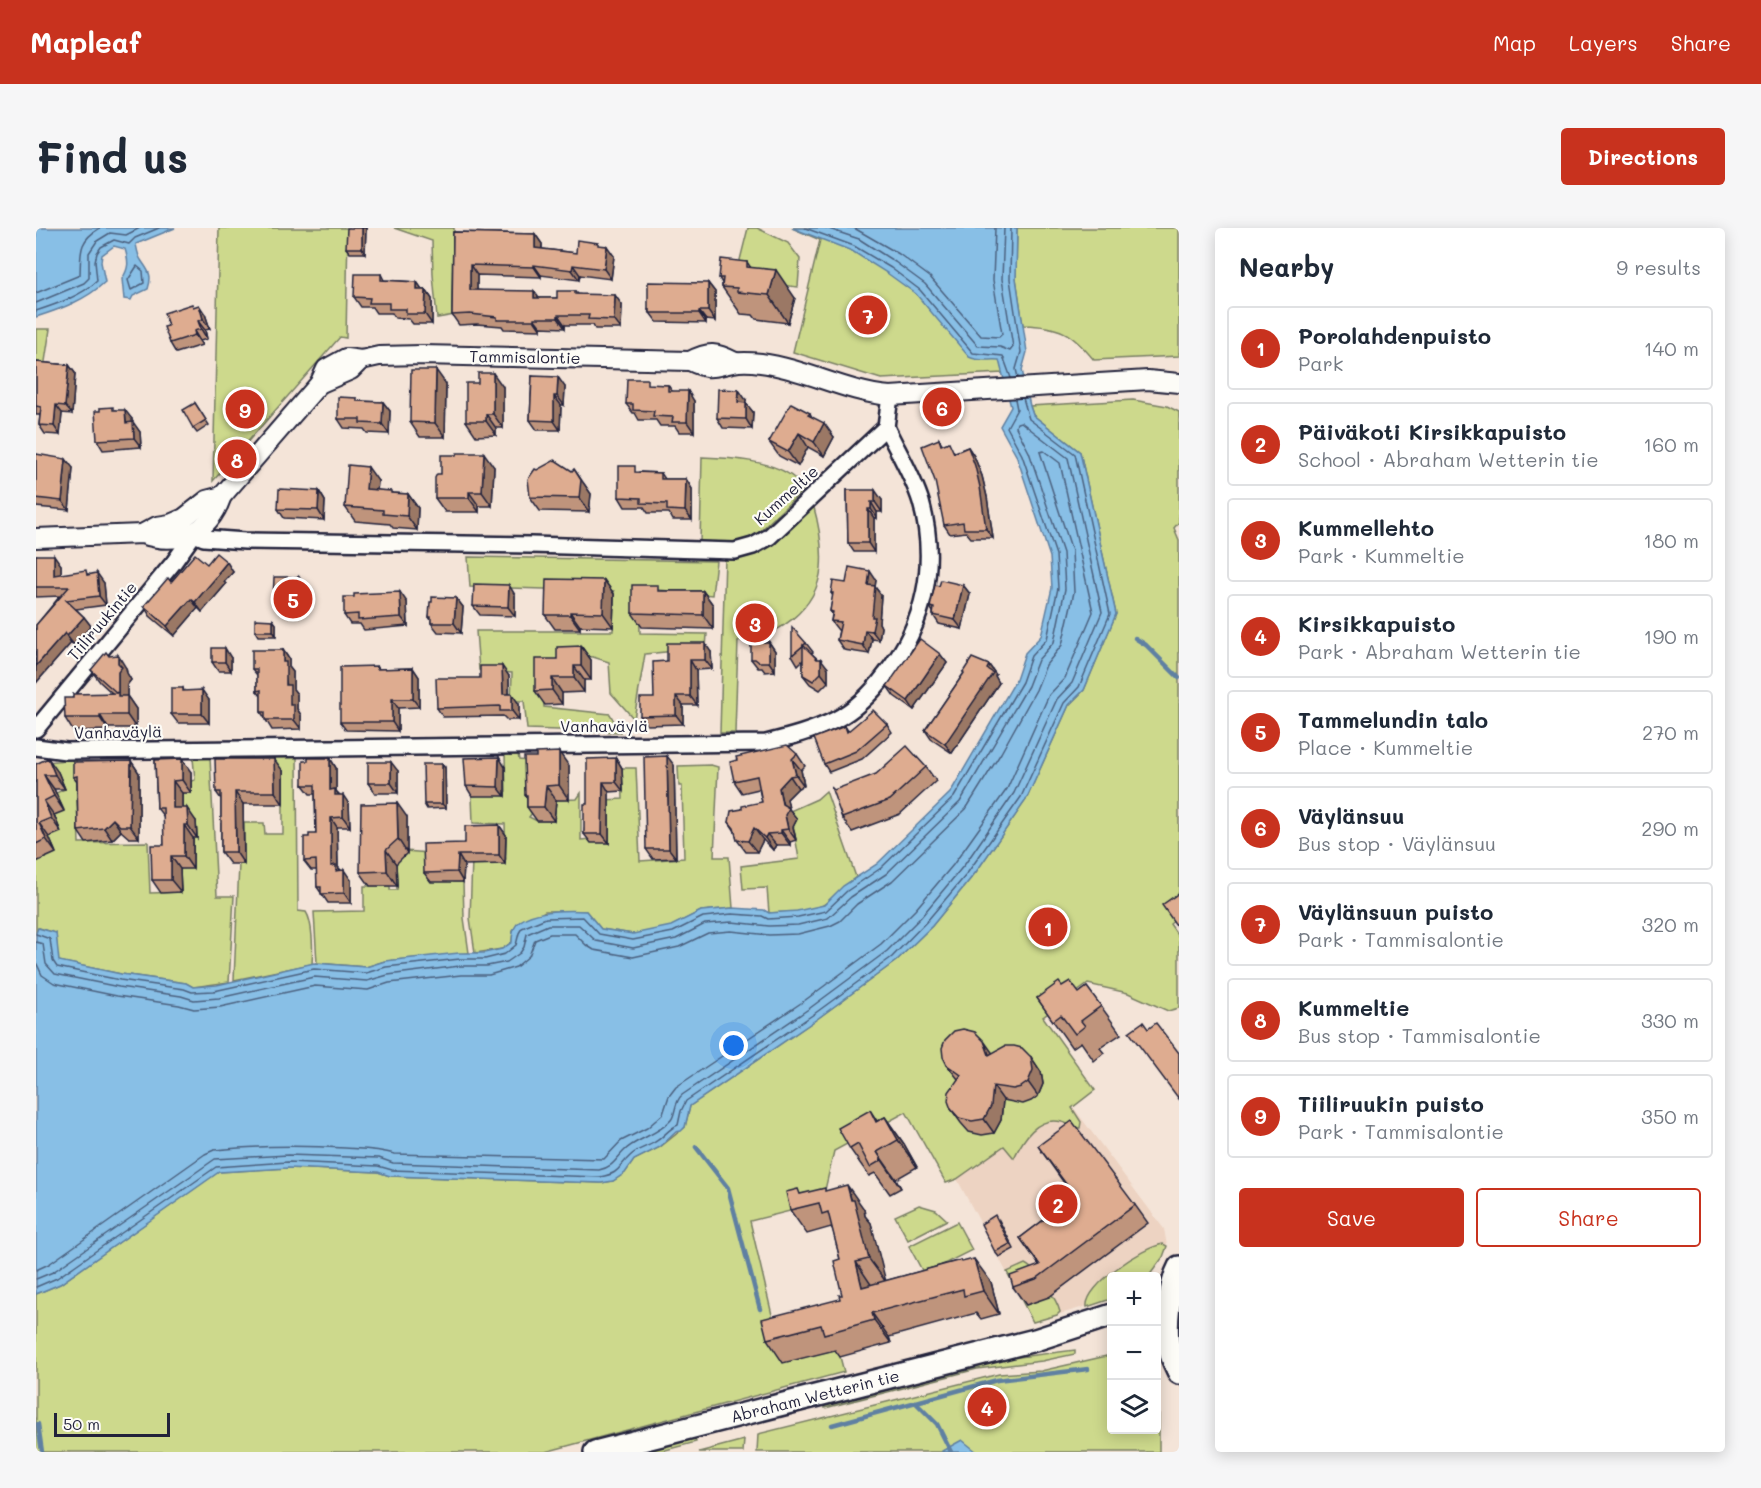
<!DOCTYPE html>
<meta charset="utf-8">
<style>
body{margin:0;font-family:Mali,sans-serif;background:#f6f6f7;color:#1f2937}
.controls{position:absolute;right:18px;bottom:18px;display:grid;overflow:hidden;border-radius:6px;box-shadow:0 3px 15px #0003}
.controls button{width:54px;height:54px;display:grid;place-items:center;padding:0;border:0;border-bottom:2px solid #e0e1e3;background:#fff;color:#1f2937;font:30px sans-serif}
.scale{position:absolute;left:18px;bottom:15px;width:116px;box-sizing:border-box;padding-left:6px;border:3px solid #22223b;border-top:0;font-size:16px;line-height:21px;white-space:nowrap;color:#22223b;-webkit-text-stroke:4px #fdfcf7;paint-order:stroke}
.you{position:absolute;left:698px;top:818px;width:21px;height:21px;margin:-15px;border:4px solid #fff;border-radius:50%;background:#1a73e8;box-shadow:0 0 0 9px #1a73e833}
.badge{display:grid;place-items:center;width:39px;height:39px;border-radius:50%;background:#c8321e;color:#fff;font-size:20px;font-weight:700}
.pin{position:absolute;translate:-50% -50%;border:3px solid #fff;box-shadow:0 2px 6px #0006}
.list{margin:0;padding:0;list-style:none}
h2{display:flex;justify-content:space-between;align-items:center;height:78px;margin:0;padding:0 24px;font-size:26px}
h2 small{font-size:20px;font-weight:400;color:#747a83}
.list li{display:grid;grid-template-columns:39px 1fr auto;gap:18px;align-items:center;box-sizing:border-box;height:84px;margin:0 12px 12px;padding:0 12px;border:2px solid #e0e1e3;border-radius:6px}
.list b{display:block;font-size:22px;white-space:nowrap}
.list p{margin:0;font-size:20px;white-space:nowrap;color:#747a83}
.list em{font-size:20px;font-style:normal;color:#747a83}
.actions{display:flex;gap:12px;padding:18px 24px}
.actions a{flex:1;padding:14px 0;border:2px solid #c8321e;border-radius:6px;text-align:center;font-size:21px;color:#c8321e}
.actions .main{background:#c8321e;color:#fff}
.icon{flex:none;width:33px;height:33px;fill:none;stroke:currentColor;stroke-width:2;stroke-linecap:round;stroke-linejoin:round}
.map{position:relative;flex:none;width:1143px;height:1224px;overflow:hidden;border-radius:6px}
header{display:flex;align-items:center;gap:36px;box-sizing:border-box;height:84px;padding:0 30px;background:#c8321e;color:#fff}
header strong{font-size:28px}
nav{display:flex;gap:33px;margin-inline-start:auto;font-size:21px}
.intro{display:flex;align-items:center;justify-content:space-between;box-sizing:border-box;height:144px;padding:0 36px}
h1{margin:0;font-size:42px}
.button{padding:15px 27px;border-radius:6px;background:#c8321e;color:#fff;font-size:21px;font-weight:700}
main{display:flex;gap:36px;padding:0 36px}
aside{flex:1;background:#fff;border-radius:6px;box-shadow:0 3px 15px #0003}
.map>svg:first-child{display:block}
.built{fill:#edd3c2}
.green{fill:#cdd98c;stroke:#787e64;stroke-width:1.5}
.water{fill:#88bfe6;stroke:#5f80a2;stroke-width:1.5}
.lines{fill:none;stroke-linecap:round;stroke-linejoin:round}
.shore{stroke:#4b617f;stroke-width:1.5}
.stream{stroke:#5f80a2;stroke-width:4.5}
.minor-casing{stroke:#22223b;stroke-width:20}
.tertiary-casing{stroke:#22223b;stroke-width:22}
.secondary-casing{stroke:#22223b;stroke-width:26}
.minor{stroke:#fdfcf7;stroke-width:15}
.tertiary{stroke:#fdfcf7;stroke-width:18}
.secondary{stroke:#fdfcf7;stroke-width:21}
.wall{fill:#bf947c;stroke:#22223b;stroke-width:1.5}
.shaded-wall{fill:#9b7865;stroke:#22223b;stroke-width:1.5}
.building{fill:#deac90;stroke:#22223b;stroke-width:1.5}
.labels{text-anchor:middle;stroke-width:4.5;stroke-linejoin:round;paint-order:stroke}
.street-label{font-size:16px;fill:#22223b;stroke:#fdfcf7}
</style>
<header>
<strong>Mapleaf</strong>
<nav><a>Map</a><a>Layers</a><a>Share</a></nav>
</header>
<div class="intro"><h1>Find us</h1><a class="button">Directions</a></div>
<main>
<div class="map">
<svg width="1143" height="1224" viewBox="0 0 1143 1224">
<rect width="100%" height="100%" fill="#f4e4d8"/>
<filter id="ink" filterUnits="userSpaceOnUse"><feTurbulence type="fractalNoise" baseFrequency=".0167" numOctaves="2"/><feDisplacementMap in="SourceGraphic" scale="12" xChannelSelector="R" yChannelSelector="G"/><feConvolveMatrix kernelMatrix="1 2 1 2 8 2 1 2 1" color-interpolation-filters="sRGB"/></filter>
<g filter="url(#ink)">
<polygon class="built" points="1037,879 1128,1001 1131,1018 1127,1029 1113,1048 1076,1048 1075,1071 997,1094 921,951 946,934 975,910"/>
<g class="green">
<polygon points="183,0 312,0 310,110 304,109 177,253"/>
<polygon points="358,0 418,0 418,87 401,90 397,47 396,13"/>
<polygon points="712,0 721,0 752,15 764,31 762,59 699,52"/>
<polygon points="756,0 865,0 964,132 967,145 845,151 757,124 784,12"/>
<path d="M981,0H1143V128L1058,132C1035,104 1024,98 987,97L980,50Z"/>
<polygon points="0,101 14,101 8,140 0,139"/>
<path d="M1097,172L1131,178L1143,184V294L1138,300L1143,312V688L1134,696L1143,709V780L1132,783L1092,765L1052,756L1007,789L1059,862L1036,880L1045,894L1044,900C1037,900 1033,896 1026,894C1001,888 987,911 978,930L968,918L921,951L910,955L870,884L798,923L786,975L714,993L747,1134L802,1121L808,1144L509,1224H0V1066L24,1056L182,944L252,940L342,944L354,948L565,955L577,953L589,945L598,932L624,919L649,899L654,878L781,791L860,733L896,698L940,644L990,572L1033,477L1048,462L1080,386L1044,224L997,187L994,178Z"/>
<path d="M666,229C693,230 737,232 758,250C762,253 764,258 767,262L716,311L696,317L664,315Z"/>
<path d="M777,276C783,297 787,318 785,340C781,381 740,411 702,413L699,505H684L689,329Z"/>
<polygon points="432,329 680,333 676,367 603,360 604,405 671,406 670,420 609,426 598,491 575,465 573,434 557,429 527,427 524,439 505,442 508,479 574,486 584,504 491,501 488,473 475,473 476,445 443,442 440,403 577,403 578,363 434,359"/>
<polygon points="469,526 482,526 483,532 492,533 499,581 493,589 501,593 518,593 520,572 541,571 545,565 545,612 555,611 573,615 573,586 568,572 587,571 586,540 600,540 604,633 648,630 646,558 643,558 642,538 675,537 682,539 678,629 693,629 697,680 665,683 636,698 640,705 597,706 565,701 550,683 509,683 477,703 476,714 466,721 439,725 434,690 436,632 470,631 469,596 437,595 436,568 470,563"/>
<path d="M261,528L262,683L270,684C277,694 277,723 276,736L198,752L203,636H208V595H228L229,606H247V543H188V529Z"/>
<polygon points="157,530 174,530 181,668 198,668 193,754 157,759 150,755 85,746 22,733 20,705 3,700 0,705 0,634 13,609 18,587 28,582 20,565 29,561 10,534 40,531 43,615 112,614 114,665 144,664 144,641 157,640 157,610 161,609 160,593 146,593 146,565 155,565 155,553 159,552"/>
<path d="M790,563L820,649C809,657 801,666 790,675C778,685 748,684 733,685L731,660L707,661L705,638L763,631L757,596L760,592L754,583L781,571Z"/>
<polygon points="369,623 393,625 418,654 427,654 428,690 433,725 349,733 330,739 281,735 278,684 328,683 328,658 354,658 354,662 361,662 360,633"/>
<polygon points="883,977 900,982 911,992 872,1012 859,988"/>
<polygon points="921,994 936,1022 888,1046 873,1018"/>
<path d="M1127,1016L1131,1018L1127,1029L1113,1048H1076L1075,1071L1051,1079C1048,1058 1107,1019 1127,1016Z"/>
<path d="M989,1036C1000,1041 1021,1071 1024,1084L1021,1087L997,1094L971,1044Z"/>
<polygon points="1039,1122 1039,1126 1006,1133 941,1141 789,1180 788,1176 958,1132"/>
<polygon points="1075,1127 1076,1202 1120,1202 1121,1158 1123,1188 1123,1224 721,1224 722,1206 963,1146 1005,1143"/>
<polygon points="659,1209 660,1214 622,1224 602,1224"/>
<polygon points="708,1212 707,1224 663,1224"/>
</g>
<g class="water">
<path d="M0,0H139L100,16C101,21 102,28 105,32C112,43 117,46 112,61L97,68L95,72L88,71L86,51C93,40 93,34 89,21L78,18L66,27L65,34L69,54C50,72 25,81 0,89Z"/>
<path d="M756,0H981L980,50L991,124L986,142L994,178L997,187L1044,224L1080,386L1048,462L1033,477L990,572L940,644L896,698L860,733L781,791L654,878L649,899L645,903L640,904L624,919L598,932L589,945L577,953L565,955L354,948L342,944L252,940L183,944L24,1056L0,1066V705L2,700L20,705L23,733L85,746L150,755L157,759L181,757L278,735L330,739L349,733L423,725H448L466,721L476,714C476,708 477,701 481,696C496,681 531,682 550,683L565,701L597,706L635,698L665,683L697,680L728,682L733,685L761,683L788,677L807,658L841,636L914,565L980,452L989,425L1005,408L1016,360L1014,329L981,229L964,198L975,179L963,132C953,131 943,134 933,129L880,66L851,45L816,23Z"/>
<polygon points="926,1212 941,1224 906,1224 906,1223"/>
</g>
<g class="lines">
<g class="shore">
<polyline points="769,0 818,18 855,40 884,62 937,125 967,128 975,150"/>
<polyline points="790,0 823,11 859,34 889,56 942,118 964,119 974,123 977,119 966,51 968,0"/>
<polyline points="818,0 863,26 894,49 945,108 963,109 966,106 957,52 959,0"/>
<polyline points="975,0 974,51 985,124 980,141 982,150"/>
<polygon points="101,38 107,43 108,55 95,62 92,52"/>
<path d="M0,65L44,47C45,24 42,13 64,0"/>
<polyline points="0,75 48,55 53,50 53,25 61,13 74,5 90,7 104,0"/>
<path d="M0,83C21,76 45,68 61,53L59,33L61,25L65,19L78,12L93,16L99,10L123,0"/>
<polyline points="0,706 14,711 17,733 21,739 84,752 148,761 156,764 178,763 278,741 330,745 350,739 424,731 449,731 469,726 480,717 483,705 486,700 510,690 547,689 563,706 597,712 637,704 667,689 696,686 726,688 732,691 762,689 790,683 811,663 845,640 918,569 986,454 995,428 1011,411 1022,360 1020,327 986,227 971,199 981,181 979,171"/>
<path d="M0,714L7,716L10,736L19,746L83,759L145,768L158,772L183,770L278,749L331,753L352,747L424,738H451L471,734L484,725L488,719L491,706L512,697H543L560,713L597,720L640,711L669,696L696,694L733,698L762,697L792,690L815,669L850,646L924,574L992,458L1002,432L1018,414L1029,361L1027,325L993,224L980,199L981,195L985,194L1032,230L1066,384L1036,455L1021,471L978,565L929,636L885,689L851,723L774,780L646,867C638,874 640,886 635,892C622,907 599,911 588,923C579,932 577,939 563,942L357,935L343,930L252,927L179,931L17,1044L0,1051"/>
<path d="M0,734L6,747L18,755L81,768L143,777L158,781L184,779L279,758L332,762L353,755L425,747H453L480,739L493,728L499,712L514,706H539L550,717L558,722L597,729L643,719L672,705L695,703L733,707L762,706L794,698L804,693L821,676L856,653L930,581L965,525L1000,462L1010,437L1026,417L1038,364L1036,323L1004,224L1008,223L1024,235L1057,384L1029,450L1013,467L971,561L917,637L879,682L845,716L768,773L640,859L633,868L627,886L611,900L585,913L568,931L359,926C342,921 326,921 309,920C265,917 221,918 178,922L169,926L13,1036L0,1042"/>
<path d="M0,1059L21,1050L180,939L252,934L342,938L356,942L564,949C585,945 581,940 594,928C600,921 612,919 619,914C628,909 633,900 642,897L645,883L650,873L778,786L856,729L891,693L930,647L985,569L1028,475L1043,459L1074,386L1039,226L993,191L987,170"/>
</g>
<g class="stream">
<polyline points="1099,410 1110,417 1143,450"/>
<polyline points="660,919 692,960 724,1081"/>
<polyline points="879,1174 901,1196 915,1224"/>
<polyline points="2,1196 6,1224"/>
<polyline points="796,1197 961,1152 1052,1141"/>
</g>
<g class="minor-casing">
<g id="minor">
<polyline points="158,306 168,310 209,313 495,317 699,323 717,318 733,309 850,199 854,168"/>
<polyline points="0,501 138,334 158,306"/>
<path d="M0,519L30,523L730,515C754,509 777,503 799,492C820,481 836,465 850,446C889,396 902,336 885,274C877,248 862,224 850,199"/>
</g>
</g>
<g class="tertiary-casing">
<g id="tertiary">
<path d="M654,133C673,123 680,124 699,134"/>
<polyline points="283,156 315,142 325,132"/>
<polyline points="106,306 121,298 134,296 148,290 171,272 186,268"/>
<path d="M0,310L106,306C143,319 173,305 186,268L283,156L290,141L310,130L325,132L343,128L386,127L654,133C675,143 676,139 697,135C706,133 717,134 725,135C770,141 809,164 854,168L1112,152L1143,155"/>
</g>
</g>
<g class="secondary-casing">
<g id="secondary">
<path d="M1143,1039C1133,1058 1128,1102 1134,1123C1136,1131 1140,1138 1143,1145"/>
<polyline points="559,1224 999,1112 1076,1087"/>
</g>
</g>
<use href="#minor" class="minor"/>
<use href="#tertiary" class="tertiary"/>
<use href="#secondary" class="secondary"/>
</g>
<g class="wall">
<polygon points="330,0 329,25 314,25 310,20"/>
<polygon points="417,4 499,6 506,16 506,21 540,25 564,18 578,28 575,51 544,47 543,52 505,47 505,49 441,47 441,62 503,70 521,70 539,63 542,66 586,77 585,101 559,101 557,97 529,97 529,100 505,99 505,102 468,101 466,98 441,96 423,97 416,87"/>
<polygon points="711,34 715,40 759,70 752,95 720,91 717,87 705,86 686,59 686,55 683,50"/>
<polygon points="345,46 348,52 381,54 386,62 390,62 396,71 396,96 377,96 373,91 359,90 356,85 340,85 336,79 325,79 318,69"/>
<polygon points="672,55 679,64 679,93 670,92 670,95 621,94 612,82"/>
<polygon points="158,79 169,86 174,101 169,102 171,111 164,113 166,117 140,125 134,115 132,98"/>
<polygon points="0,134 33,137 39,145 36,186 26,185 24,207 9,206 3,197 4,187 0,187"/>
<polygon points="496,148 529,159 528,177 525,177 524,202 501,202 494,192"/>
<polygon points="410,156 409,209 384,209 374,194"/>
<polygon points="615,157 632,157 636,163 658,173 658,204 643,204 639,198 624,198 620,192 603,192 599,185 597,185 590,176"/>
<polygon points="467,159 467,200 460,200 460,207 440,208 430,193"/>
<polygon points="710,172 709,175 717,184 716,201 687,200 681,190"/>
<polygon points="323,173 347,174 354,183 353,206 331,205 328,201 308,200 302,191"/>
<polygon points="159,175 173,197 161,205 157,200"/>
<polygon points="79,182 96,191 96,194 104,204 105,219 67,222 61,212"/>
<polygon points="774,185 776,189 798,209 788,228 772,219 762,238 743,228 733,214"/>
<polygon points="903,211 907,217 919,224 932,219 938,228 946,248 951,269 957,310 935,310 930,304 914,306 908,297"/>
<polygon points="0,226 37,240 33,282 0,279"/>
<polygon points="458,239 456,278 443,278 443,284 409,284 399,270 405,246"/>
<polygon points="501,242 548,256 555,266 553,284 504,283 494,269"/>
<polygon points="603,244 625,245 629,251 650,251 656,261 656,292 637,292 633,285 612,285 608,279 589,279 583,269"/>
<polygon points="342,253 341,262 357,265 372,266 382,280 381,302 357,300 354,296 319,293 309,279"/>
<polygon points="811,262 846,272 846,284 841,284 841,290 838,290 838,324 818,324 812,315"/>
<polygon points="283,263 289,273 288,292 248,290 242,281"/>
<polygon points="0,327 25,337 25,346 53,346 68,355 70,377 40,381 48,389 55,398 38,417 35,415 0,455 0,397 24,368 0,369"/>
<polygon points="171,336 197,344 188,354 190,356 166,384 162,380 138,408 114,388 108,378 135,354"/>
<polygon points="568,352 578,366 577,399 544,398 544,401 519,401 509,387"/>
<polygon points="840,352 839,359 845,367 843,395 845,399 843,412 836,411 833,426 808,422 801,412 803,402 802,402 795,393 796,386 794,383 797,368 795,365 810,355"/>
<polygon points="927,357 934,366 926,401 903,396 897,387 897,384 894,379 903,358"/>
<polygon points="269,358 269,385 244,385 237,375"/>
<polygon points="626,363 667,363 677,377 677,401 606,399 596,385"/>
<polygon points="479,367 479,388 444,387 437,378"/>
<polygon points="420,370 427,379 425,405 402,404 395,395 395,392 393,389 396,374"/>
<polygon points="371,374 372,398 328,402 324,396 314,396 308,387"/>
<polygon points="237,392 240,396 240,408 222,408 219,403"/>
<polygon points="733,414 739,423 739,443 729,444 726,440 722,440 715,431"/>
<polygon points="770,415 777,424 775,425 792,440 792,454 784,462 774,456 767,447 767,432 762,437 756,427"/>
<polygon points="545,418 555,432 555,452 548,452 548,464 526,465 526,476 509,477 499,463 521,431"/>
<polygon points="247,422 253,431 253,439 257,444 257,461 261,466 261,481 265,487 265,501 236,502 225,484 225,468 221,463 221,447 216,441"/>
<polygon points="675,424 676,441 660,442 661,477 647,477 647,496 611,497 604,488 618,470 631,433"/>
<polygon points="904,426 911,435 878,482 858,468 851,458"/>
<polygon points="195,430 195,443 182,443 176,434"/>
<polygon points="953,437 960,447 959,448 963,455 916,525 895,511 889,502 928,445 927,444"/>
<polygon points="341,438 343,441 377,440 383,449 383,479 362,480 362,503 310,502 304,494"/>
<polygon points="90,440 91,445 95,452 91,457 91,468 100,481 100,500 72,500 72,502 37,503 29,490 37,470 76,465 64,454 55,442"/>
<polygon points="473,448 473,466 483,476 483,492 471,492 467,488 407,489 401,480 444,450"/>
<polygon points="147,460 148,463 173,472 173,495 142,495 135,486"/>
<polygon points="851,496 856,504 826,531 793,544 788,536 809,498 812,503"/>
<polygon points="761,526 769,538 765,542 768,558 762,560 751,571 753,581 761,591 757,599 760,612 754,614 754,617 740,617 737,622 727,612 721,624 710,624 701,612 699,603 693,594 706,581 726,574 723,561 706,565 698,553"/>
<polygon points="294,530 300,540 300,563 313,576 314,599 301,599 302,639 315,652 315,675 292,675 281,659 281,642 275,642 268,633 273,609 280,606 279,566 274,566 267,557 272,533"/>
<polygon points="580,530 586,540 587,563 573,564 573,615 555,615 548,606 551,576"/>
<polygon points="119,532 155,544 155,565 146,565 146,580 160,593 161,610 157,610 157,641 144,641 145,664 125,665 116,652 128,617 128,589 121,580"/>
<polygon points="95,533 103,545 103,610 93,610 85,603 76,612 50,615 42,603 41,554 37,549"/>
<polygon points="0,536 22,544 29,561 18,561 28,583 18,587 25,604 13,609 20,625 0,634"/>
<polygon points="638,537 640,630 617,631 610,621"/>
<polygon points="533,538 533,572 520,572 518,593 501,593 491,579 491,571 489,567"/>
<polygon points="469,539 469,568 436,568 430,558"/>
<polygon points="890,539 900,553 864,586 816,604 806,590 798,562"/>
<polygon points="409,540 410,580 391,581 388,576"/>
<polygon points="247,543 247,576 207,576 208,636 194,636 185,624 185,571 180,564"/>
<polygon points="362,543 362,565 339,565 332,555"/>
<polygon points="371,589 371,625 360,636 361,658 334,658 324,644"/>
<polygon points="463,597 470,607 469,636 428,637 427,654 395,654 388,645 429,615"/>
<polygon points="1026,758 1043,765 1051,759 1085,806 1064,820 1068,825 1058,833 1045,814 1036,820 1001,770"/>
<polygon points="956,825 995,829 1005,844 1007,856 1002,868 995,873 987,876 967,872 965,892 958,905 946,907 933,904 925,895 915,881 922,851 911,837"/>
<polygon points="834,882 841,893 849,889 868,916 881,939 860,951 865,960 854,966 839,945 833,948 814,921"/>
<polygon points="1002,918 1099,977 1112,995 1013,1069 990,1077 977,1059 1003,1037 984,1010 1038,969"/>
<polygon points="791,963 828,981 829,988 835,995 849,1053 925,1032 955,1054 963,1086 945,1091 940,1085 853,1109 855,1115 804,1129 799,1122 747,1135 731,1111 804,1071 806,1067 804,1031 797,1002 795,999 771,1006 754,982"/>
<polygon points="963,992 978,1021 963,1029 959,1024"/>
</g>
<g class="shaded-wall">
<polygon points="326,0 330,0 329,25 326,20"/>
<polygon points="499,6 506,16 505,30 499,20"/>
<polygon points="571,18 578,28 575,51 568,41"/>
<polygon points="434,37 441,47 441,72 434,62"/>
<polygon points="498,37 505,47 505,49 498,39"/>
<polygon points="537,37 544,47 543,52 536,42"/>
<polygon points="740,42 759,70 752,95 733,67"/>
<polygon points="381,54 388,64 381,62"/>
<polygon points="672,55 679,64 679,93 672,83"/>
<polygon points="390,62 396,71 396,96 389,86"/>
<polygon points="498,63 505,73 498,70"/>
<polygon points="579,67 586,77 585,101 578,92"/>
<polygon points="163,77 169,86 174,101 167,91"/>
<polygon points="663,83 670,92 670,95 663,85"/>
<polygon points="522,87 529,97 529,100 522,90"/>
<polygon points="498,90 505,99 505,102 498,92"/>
<polygon points="162,93 169,102 171,111 165,101"/>
<polygon points="158,103 164,113 166,117 159,107"/>
<polygon points="33,137 39,145 36,186 29,178"/>
<polygon points="400,142 410,156 409,209 399,195"/>
<polygon points="457,145 467,159 467,200 457,186"/>
<polygon points="522,149 529,159 528,177 521,168"/>
<polygon points="703,162 710,172 709,184 702,174"/>
<polygon points="652,163 658,173 658,204 651,194"/>
<polygon points="518,168 525,177 524,202 518,193"/>
<polygon points="347,174 354,183 353,206 346,196"/>
<polygon points="710,175 717,184 716,201 710,191"/>
<polygon points="20,177 26,185 24,207 18,198"/>
<polygon points="89,182 96,191 97,204 90,195"/>
<polygon points="450,186 460,200 460,207 450,193"/>
<polygon points="97,194 104,204 105,219 98,210"/>
<polygon points="788,195 798,209 788,228 778,214"/>
<polygon points="763,205 772,219 762,238 752,224"/>
<polygon points="932,219 938,228 946,248 951,269 957,310 950,301"/>
<polygon points="448,225 458,239 456,278 446,264"/>
<polygon points="30,231 37,240 33,282 26,273"/>
<polygon points="332,239 342,253 340,275 330,261"/>
<polygon points="538,241 555,266 553,284 543,270"/>
<polygon points="650,251 656,261 656,292 649,283"/>
<polygon points="839,262 846,272 846,284 839,274"/>
<polygon points="283,263 289,273 288,292 282,282"/>
<polygon points="433,264 443,278 443,284 433,270"/>
<polygon points="372,266 382,280 381,302 371,288"/>
<polygon points="835,274 841,284 841,290 835,281"/>
<polygon points="832,281 838,290 838,324 832,315"/>
<polygon points="18,327 25,337 25,356 18,347"/>
<polygon points="191,334 197,344 188,354 190,356 166,384 159,374"/>
<polygon points="834,343 840,352 839,359 845,367 843,395 845,399 843,412 836,403 832,357"/>
<polygon points="61,345 68,355 70,377 63,368"/>
<polygon points="263,349 269,358 269,385 263,375"/>
<polygon points="568,352 578,366 577,399 567,385"/>
<polygon points="473,357 479,367 479,388 472,379"/>
<polygon points="927,357 934,366 926,401 919,392"/>
<polygon points="667,363 677,377 677,401 667,387"/>
<polygon points="364,364 371,374 372,398 365,389"/>
<polygon points="420,370 427,379 425,405 418,395"/>
<polygon points="155,371 162,380 138,408 131,398"/>
<polygon points="534,384 544,398 544,401 534,387"/>
<polygon points="48,389 55,398 38,417 31,408"/>
<polygon points="237,392 240,396 240,408 237,403"/>
<polygon points="829,402 836,411 833,426 827,417"/>
<polygon points="29,405 35,415 0,455 0,438"/>
<polygon points="733,414 739,423 739,443 733,434"/>
<polygon points="669,415 675,424 676,441 669,432"/>
<polygon points="545,418 555,432 555,452 545,438"/>
<polygon points="189,420 195,430 195,443 189,434"/>
<polygon points="247,422 253,431 253,439 257,444 257,461 261,466 261,481 265,487 265,501 258,492 254,477 247,434"/>
<polygon points="904,426 911,435 878,482 872,473"/>
<polygon points="82,427 90,440 91,445 95,452 91,457 91,468 100,481 100,500 91,487 82,468"/>
<polygon points="785,431 792,440 792,454 785,445"/>
<polygon points="654,432 660,442 661,477 654,468"/>
<polygon points="953,437 960,447 959,448 963,455 916,525 909,516"/>
<polygon points="466,438 473,448 473,476 467,466"/>
<polygon points="538,438 548,452 548,464 538,450"/>
<polygon points="377,440 383,449 383,479 377,471"/>
<polygon points="516,450 526,465 526,476 516,462"/>
<polygon points="166,462 173,472 173,495 166,486"/>
<polygon points="476,466 483,476 483,492 476,483"/>
<polygon points="640,468 647,477 647,496 640,487"/>
<polygon points="356,471 362,480 362,503 356,494"/>
<polygon points="64,487 72,500 72,502 64,490"/>
<polygon points="523,524 533,538 533,572 523,557"/>
<polygon points="631,528 638,537 640,630 633,621"/>
<polygon points="463,529 469,539 469,568 462,559"/>
<polygon points="12,530 22,544 29,561 19,547"/>
<polygon points="294,530 300,540 300,563 306,571 306,576 294,562"/>
<polygon points="580,530 586,540 587,563 580,554"/>
<polygon points="146,531 155,544 155,565 146,552"/>
<polygon points="238,531 247,543 247,576 239,564"/>
<polygon points="756,531 765,542 768,558 760,547"/>
<polygon points="95,533 103,545 103,610 94,598"/>
<polygon points="355,534 362,543 362,565 355,555"/>
<polygon points="406,536 409,540 410,580 406,576"/>
<polygon points="8,547 18,561 28,583 18,568"/>
<polygon points="754,548 762,560 751,571 753,581 761,591 757,599 760,612 752,601 743,560"/>
<polygon points="137,553 146,565 146,593 137,580"/>
<polygon points="567,554 573,564 573,615 566,606"/>
<polygon points="510,558 520,572 518,593 508,579"/>
<polygon points="199,564 207,576 208,636 200,624"/>
<polygon points="307,567 313,576 314,599 307,589"/>
<polygon points="8,573 18,587 25,604 15,590"/>
<polygon points="361,575 371,589 371,625 362,611"/>
<polygon points="151,580 160,593 161,610 152,597"/>
<polygon points="295,590 301,599 302,639 307,647 295,638"/>
<polygon points="77,591 85,603 76,612 68,600"/>
<polygon points="3,595 13,609 20,625 10,611"/>
<polygon points="148,597 157,610 157,641 148,628"/>
<polygon points="463,597 470,607 469,636 463,627"/>
<polygon points="718,600 727,612 721,624 712,613"/>
<polygon points="745,602 754,614 754,617 745,605"/>
<polygon points="731,606 740,617 737,622 729,610"/>
<polygon points="350,622 360,636 361,658 351,643"/>
<polygon points="422,627 428,637 427,654 421,644"/>
<polygon points="135,628 144,641 145,664 135,652"/>
<polygon points="308,642 315,652 315,675 308,665"/>
<polygon points="948,813 958,827 953,827"/>
<polygon points="995,829 1005,844 1007,856 1002,868 992,854"/>
<polygon points="957,858 967,872 965,892 958,905 948,891"/>
<polygon points="849,889 868,916 881,939 862,912"/>
<polygon points="841,924 860,951 865,960 846,932"/>
<polygon points="811,957 828,981 829,988 835,995 850,1054 833,1031"/>
<polygon points="938,1031 955,1054 963,1086 947,1063"/>
<polygon points="820,1034 836,1058 826,1059"/>
<polygon points="836,1085 853,1109 855,1115 838,1092"/>
</g>
<g class="building">
<polygon points="311,0 326,0 326,20 310,20"/>
<polygon points="417,4 499,6 499,20 540,25 541,12 562,15 562,17 571,18 568,41 537,37 536,42 498,37 498,39 434,37 434,62 498,63 498,70 521,70 521,63 539,63 539,66 579,67 578,92 552,91 553,87 522,87 522,90 498,90 498,92 461,92 461,89 434,86 416,87"/>
<polygon points="685,31 711,34 711,39 740,42 733,67 701,64 701,60 686,59 687,50 683,50"/>
<polygon points="319,46 345,46 345,52 381,54 381,62 390,62 389,86 370,86 370,81 353,81 353,75 333,75 334,70 318,69"/>
<polygon points="612,54 672,55 672,83 663,83 663,85 614,85 614,82 612,82"/>
<polygon points="156,76 157,79 163,77 167,91 162,93 165,101 158,103 159,107 134,115 128,99 132,98 128,85"/>
<polygon points="0,134 33,137 29,178 20,177 18,198 3,197 5,179 0,178"/>
<polygon points="375,142 400,142 399,195 374,194"/>
<polygon points="442,145 457,145 457,186 450,186 450,193 430,193 430,155 442,155"/>
<polygon points="496,148 522,149 521,168 518,168 518,193 494,192"/>
<polygon points="591,151 611,151 611,156 632,157 632,163 652,163 651,194 636,194 637,189 617,188 618,183 597,182 597,176 590,176"/>
<polygon points="682,161 703,162 702,174 710,175 710,191 681,190"/>
<polygon points="302,169 321,170 321,173 347,174 346,196 324,195 324,191 302,191"/>
<polygon points="159,175 170,192 157,200 147,182"/>
<polygon points="755,175 774,185 772,187 788,195 778,214 763,205 752,224 733,214"/>
<polygon points="77,179 77,182 89,182 90,195 97,194 98,210 61,212 59,183 64,183 64,180"/>
<polygon points="903,211 905,217 913,214 918,225 932,219 939,238 944,259 950,301 928,301 927,294 908,297 899,253 886,218"/>
<polygon points="421,225 448,225 446,264 433,264 433,270 399,270 399,250 401,246 405,246 405,227 420,227"/>
<polygon points="0,226 30,231 26,273 0,270"/>
<polygon points="519,232 536,243 538,241 545,252 543,270 494,269 492,251 499,241 501,242"/>
<polygon points="312,237 332,239 330,261 355,263 355,265 372,266 371,288 347,286 347,282 309,279"/>
<polygon points="583,238 599,238 599,244 625,245 625,251 650,251 649,283 631,282 631,276 605,275 605,270 583,269"/>
<polygon points="243,261 283,263 282,282 242,281"/>
<polygon points="811,262 839,262 839,274 835,274 835,281 832,281 832,315 812,315"/>
<polygon points="180,325 191,334 182,345 183,346 159,374 155,371 131,398 108,378 132,350 135,354 159,326 171,336"/>
<polygon points="0,327 18,327 18,347 50,342 51,347 61,345 63,368 30,372 48,389 31,408 29,405 0,438 0,397 33,359 0,359"/>
<polygon points="813,339 834,343 832,357 839,358 836,389 839,389 836,403 829,402 827,417 801,412 805,394 795,393 797,384 794,383 797,365 795,365 797,353 810,355"/>
<polygon points="238,349 263,349 263,375 237,375"/>
<polygon points="510,351 568,352 567,385 534,384 534,387 509,387"/>
<polygon points="905,352 927,357 919,392 897,387 898,380 894,379 899,357 903,358"/>
<polygon points="438,356 473,357 472,379 437,378"/>
<polygon points="596,357 622,357 622,363 667,363 667,387 596,385"/>
<polygon points="364,364 365,389 322,392 322,386 308,387 308,369 318,369 318,366"/>
<polygon points="396,369 420,370 418,395 395,395 395,389 393,389 394,374 396,374"/>
<polygon points="219,391 237,392 237,403 219,403"/>
<polygon points="756,399 770,415 756,427"/>
<polygon points="884,411 904,426 872,473 851,458"/>
<polygon points="715,414 733,414 733,434 723,434 719,431 715,431"/>
<polygon points="631,415 669,415 669,432 654,432 654,468 640,468 640,487 604,488 604,470 618,470 617,434 631,433"/>
<polygon points="767,417 781,431 785,431 785,445 777,453 767,447"/>
<polygon points="545,418 545,438 538,438 538,450 516,450 516,462 499,463 499,431 521,431 521,419"/>
<rect x="176" y="420" width="13" height="14"/>
<polygon points="216,422 247,422 247,434 250,434 250,457 254,457 254,477 258,477 258,492 229,492 229,484 225,484 225,462 221,463 221,441 216,441"/>
<polygon points="70,424 73,428 82,427 82,435 86,439 82,444 82,468 91,468 91,487 64,487 64,490 29,490 28,470 37,470 37,466 81,465 55,442"/>
<polygon points="936,430 953,437 951,441 957,445 909,516 889,502 928,445 927,444"/>
<polygon points="341,438 341,441 377,440 377,471 356,471 356,494 304,494 304,439"/>
<polygon points="444,438 466,438 467,466 476,466 476,483 464,483 464,478 401,480 400,450 444,450"/>
<polygon points="135,460 147,460 147,463 166,462 166,486 135,486"/>
<polygon points="837,482 851,496 820,523 788,536 778,510 809,498 811,504"/>
<polygon points="751,517 761,526 756,531 760,547 754,548 743,560 746,576 753,580 749,587 752,601 745,602 745,605 731,606 729,610 718,600 712,613 701,612 698,600 693,594 695,583 706,581 706,578 726,574 721,548 698,553 694,534 701,532 700,529"/>
<polygon points="871,518 890,539 854,572 806,590 795,559 798,562 840,546"/>
<polygon points="523,524 523,557 510,558 508,579 491,579 491,567 489,567 488,529 500,529 500,525"/>
<polygon points="631,528 633,621 610,621 608,529"/>
<polygon points="463,529 462,559 430,558 428,530"/>
<polygon points="12,530 19,547 8,547 18,568 8,573 15,590 3,595 10,611 0,616 0,536"/>
<polygon points="272,530 294,530 294,562 299,561 299,567 307,567 307,589 295,590 295,638 300,637 300,643 308,642 308,665 285,666 285,659 281,659 280,632 268,633 268,609 273,609 273,606 280,606 279,557 267,557 267,533 272,533"/>
<polygon points="580,530 580,554 567,554 566,606 548,606 548,576 551,576 551,531"/>
<polygon points="146,531 146,552 137,553 137,580 151,580 152,597 148,597 148,628 135,628 135,652 116,652 115,617 128,617 127,580 121,580 119,532"/>
<polygon points="179,531 238,531 239,564 199,564 200,624 185,624 185,564 180,564"/>
<polygon points="95,533 94,598 84,598 77,591 68,600 42,603 41,548 37,549 37,534"/>
<rect x="332" y="534" width="23" height="21"/>
<polygon points="387,536 406,536 406,576 388,576"/>
<polygon points="361,575 362,611 350,622 351,643 324,644 325,576"/>
<polygon points="463,597 463,627 422,627 421,644 388,645 387,616 429,615 429,598"/>
<polygon points="1143,665 1143,700 1142,700 1126,677"/>
<polygon points="1034,753 1043,765 1051,759 1065,778 1045,793 1049,798 1039,806 1025,787 1017,793 1001,770 1023,754 1026,758"/>
<polygon points="1107,794 1112,801 1120,795 1143,825 1143,871 1093,804"/>
<polygon points="927,801 939,804 948,813 953,827 969,818 978,818 986,820 995,829 997,842 992,854 985,859 977,861 957,858 955,878 948,891 936,893 923,890 915,881 912,873 913,864 925,847 911,837 907,829 906,820 909,812 918,803"/>
<polygon points="834,882 840,894 849,889 862,912 841,924 846,932 834,939 822,916 814,921 802,900"/>
<polygon points="1036,893 1099,977 1000,1051 977,1059 974,1048 1004,1037 984,1010 1039,968 1002,918"/>
<polygon points="811,957 815,972 818,972 833,1031 820,1034 826,1059 925,1032 926,1034 938,1031 947,1063 928,1068 927,1061 836,1085 838,1092 788,1106 785,1097 731,1111 726,1091 804,1071 803,1067 806,1067 798,1033 804,1031 792,984 786,986 783,975 754,982 750,964 762,961 764,966 789,960 789,963"/>
<polygon points="959,987 974,1016 959,1024 945,996"/>
</g>
</g>
<g class="labels">
<g class="street-label">
<text transform="translate(489 129) rotate(1)" y="6">Tammisalontie</text>
<text transform="translate(750 267) rotate(-42)" y="6">Kummeltie</text>
<text transform="translate(66 393) rotate(-50)" y="6">Tiiliruukintie</text>
<text x="568" y="504">Vanhaväylä</text>
<text transform="translate(82 504) rotate(-1)" y="6">Vanhaväylä</text>
<text transform="translate(779 1168) rotate(-14)" y="6">Abraham Wetterin tie</text>
</g>
</g>
</svg>
<div class="controls">
<button>+</button>
<button>−</button>
<button><svg class="icon" aria-label="layers" viewBox="0 0 24 24"><path d="M12 4l9 5-9 5-9-5zM3 14l9 5 9-5"/></svg></button>
</div>
<div class="scale">50 m</div>
<div class="you"></div>
<div class="pin badge" style="left:1012px;top:699px">1</div>
<div class="pin badge" style="left:1022px;top:976px">2</div>
<div class="pin badge" style="left:719px;top:395px">3</div>
<div class="pin badge" style="left:951px;top:1179px">4</div>
<div class="pin badge" style="left:257px;top:371px">5</div>
<div class="pin badge" style="left:906px;top:179px">6</div>
<div class="pin badge" style="left:832px;top:87px">7</div>
<div class="pin badge" style="left:201px;top:231px">8</div>
<div class="pin badge" style="left:209px;top:181px">9</div>
</div>
<aside>
<h2>Nearby<small>9 results</small></h2>
<ul class="list">
<li><span class="badge">1</span><div><b>Porolahdenpuisto</b><p>Park</p></div><em>140 m</em></li>
<li><span class="badge">2</span><div><b>Päiväkoti Kirsikkapuisto</b><p>School · Abraham Wetterin tie</p></div><em>160 m</em></li>
<li><span class="badge">3</span><div><b>Kummellehto</b><p>Park · Kummeltie</p></div><em>180 m</em></li>
<li><span class="badge">4</span><div><b>Kirsikkapuisto</b><p>Park · Abraham Wetterin tie</p></div><em>190 m</em></li>
<li><span class="badge">5</span><div><b>Tammelundin talo</b><p>Place · Kummeltie</p></div><em>270 m</em></li>
<li><span class="badge">6</span><div><b>Väylänsuu</b><p>Bus stop · Väylänsuu</p></div><em>290 m</em></li>
<li><span class="badge">7</span><div><b>Väylänsuun puisto</b><p>Park · Tammisalontie</p></div><em>320 m</em></li>
<li><span class="badge">8</span><div><b>Kummeltie</b><p>Bus stop · Tammisalontie</p></div><em>330 m</em></li>
<li><span class="badge">9</span><div><b>Tiiliruukin puisto</b><p>Park · Tammisalontie</p></div><em>350 m</em></li>
</ul>
<div class="actions"><a class="main">Save</a><a>Share</a></div>
</aside>
</main>
